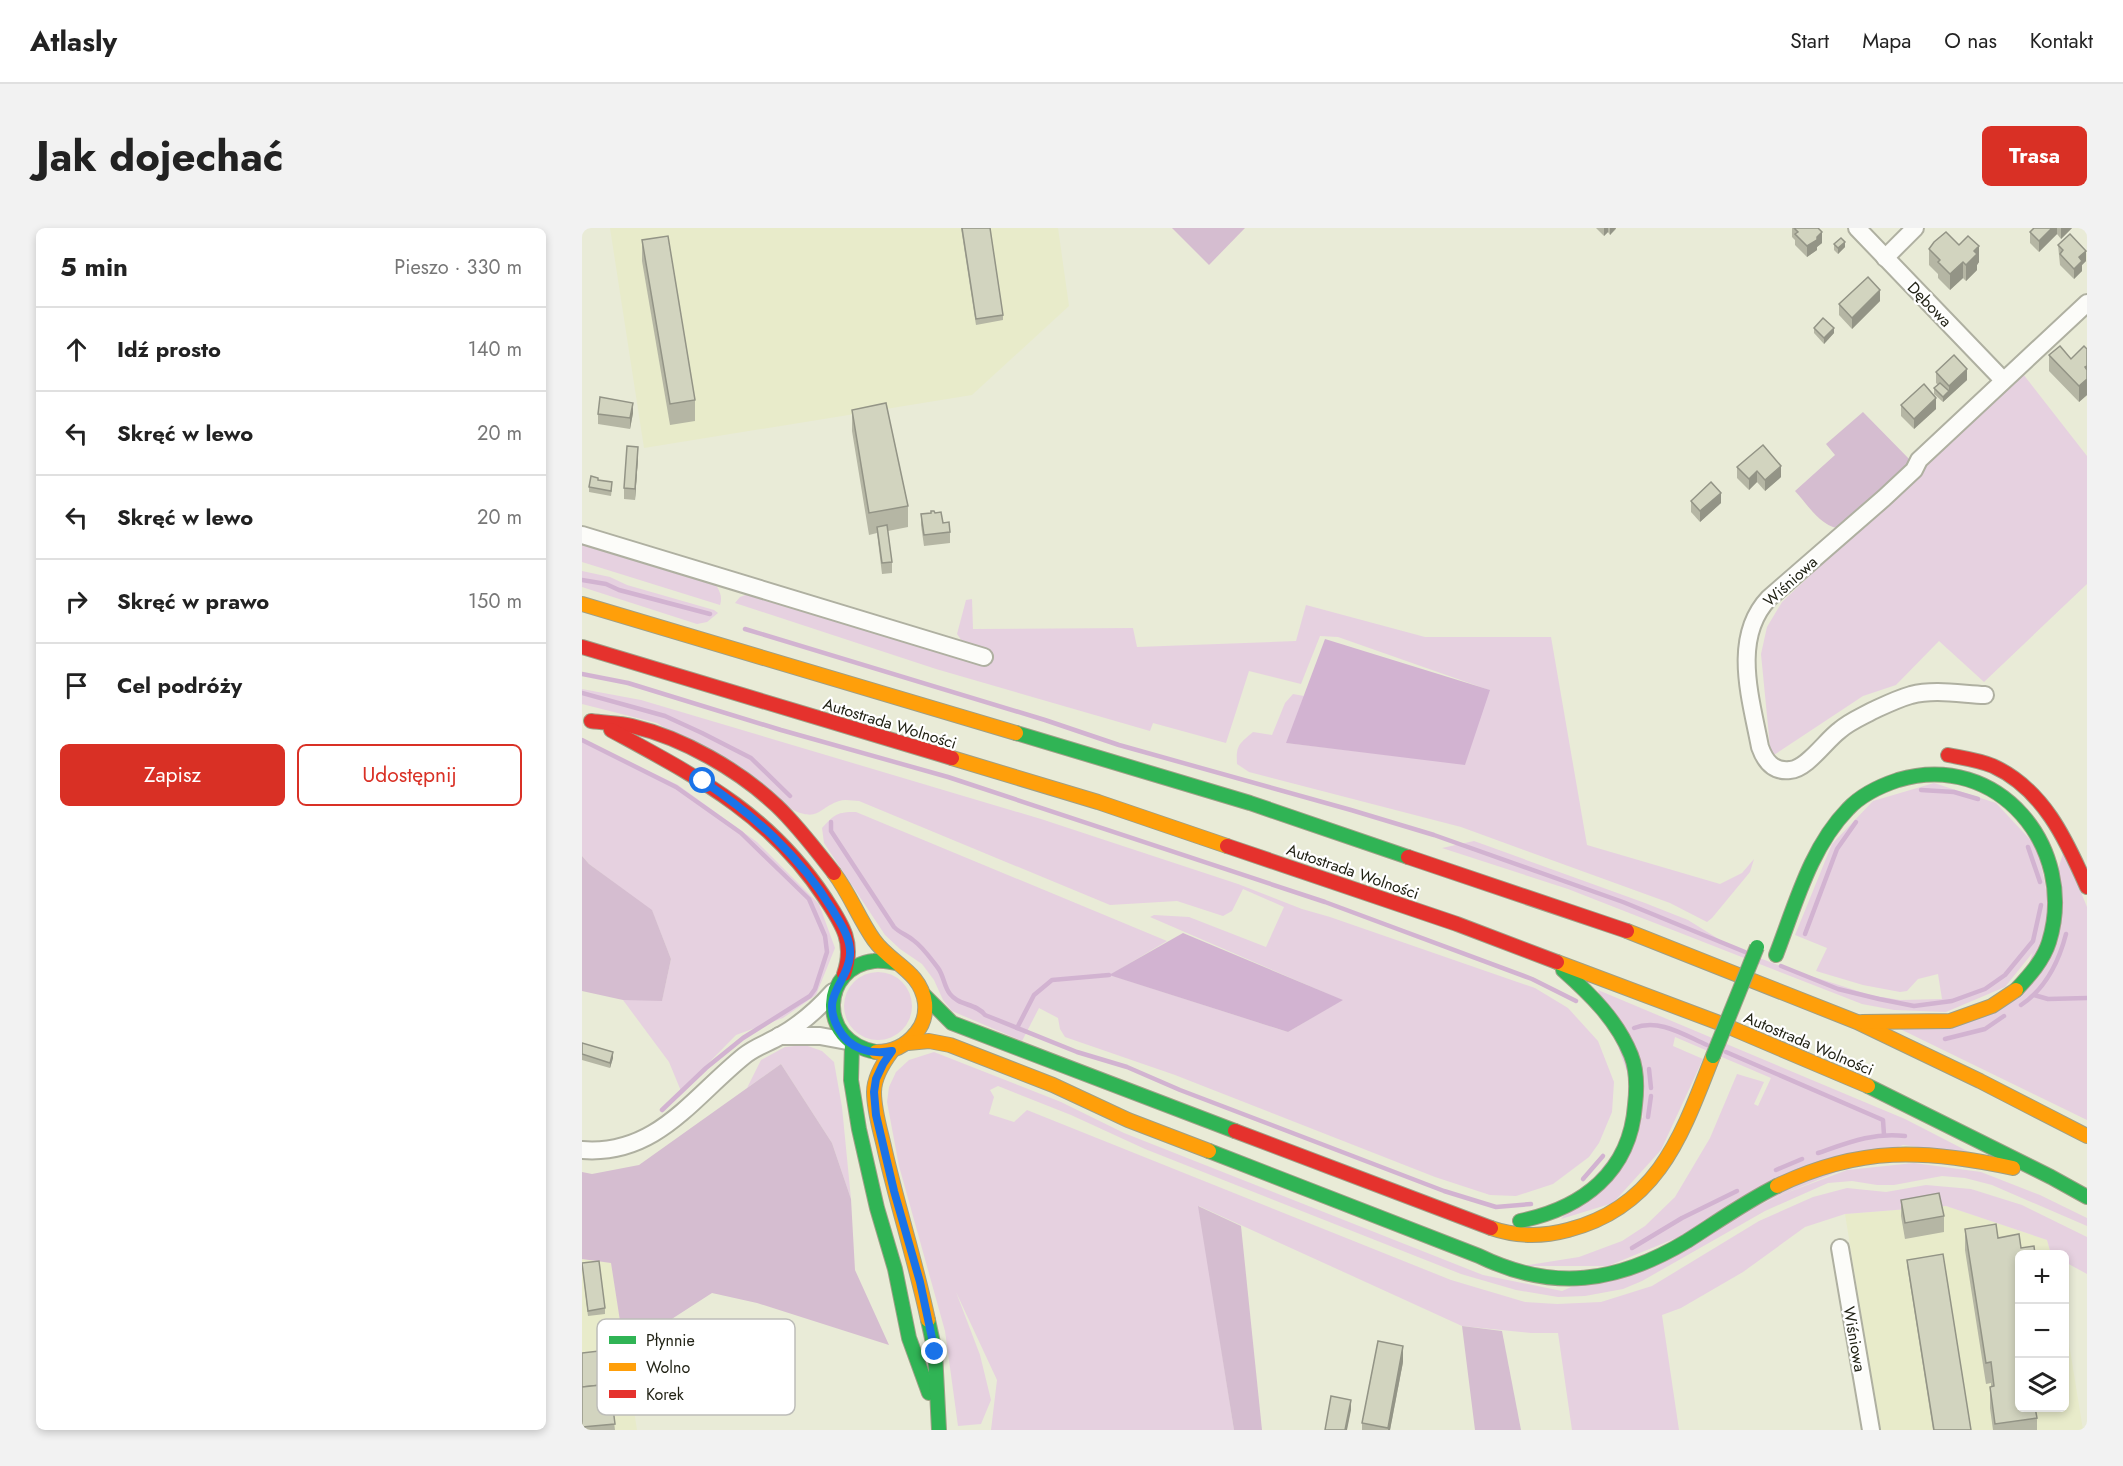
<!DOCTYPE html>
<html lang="pl">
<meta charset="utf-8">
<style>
body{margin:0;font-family:Jost,sans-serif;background:#f2f2f2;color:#222}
.controls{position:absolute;right:18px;bottom:18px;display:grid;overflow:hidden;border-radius:9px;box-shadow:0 3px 9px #0003}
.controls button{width:54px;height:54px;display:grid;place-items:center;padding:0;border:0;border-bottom:2px solid #e0e0e0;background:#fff;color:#222;font:30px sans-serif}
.stop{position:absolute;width:18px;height:18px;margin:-14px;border:4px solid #1a73e8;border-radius:50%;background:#fff}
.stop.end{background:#1a73e8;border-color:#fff;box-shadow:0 2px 6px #0008}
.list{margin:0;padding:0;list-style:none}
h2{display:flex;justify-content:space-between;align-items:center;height:78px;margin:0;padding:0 24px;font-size:26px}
h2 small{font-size:20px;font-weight:400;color:#767676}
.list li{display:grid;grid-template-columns:39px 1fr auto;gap:18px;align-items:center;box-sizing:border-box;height:84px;padding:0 24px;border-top:2px solid #e0e0e0}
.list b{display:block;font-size:22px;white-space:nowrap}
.list em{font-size:20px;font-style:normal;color:#767676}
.actions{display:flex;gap:12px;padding:18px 24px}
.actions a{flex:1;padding:14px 0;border:2px solid #d93025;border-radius:9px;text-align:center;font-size:21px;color:#d93025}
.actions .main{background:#d93025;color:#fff}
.icon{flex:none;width:33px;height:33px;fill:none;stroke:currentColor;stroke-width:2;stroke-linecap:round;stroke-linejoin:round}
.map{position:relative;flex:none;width:1505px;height:1202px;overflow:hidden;border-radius:9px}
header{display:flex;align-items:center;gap:36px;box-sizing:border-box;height:84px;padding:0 30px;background:#fff;border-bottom:2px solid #e0e0e0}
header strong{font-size:28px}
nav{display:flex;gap:33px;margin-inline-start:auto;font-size:21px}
.intro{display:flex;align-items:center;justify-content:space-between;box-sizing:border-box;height:144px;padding:0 36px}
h1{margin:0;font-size:42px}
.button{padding:15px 27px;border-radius:9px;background:#d93025;color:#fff;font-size:21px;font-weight:700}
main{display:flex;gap:36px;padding:0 36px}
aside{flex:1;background:#fff;border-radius:9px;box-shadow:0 3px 9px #0003}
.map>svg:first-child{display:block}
.built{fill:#e8ebca}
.green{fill:#e6d1e0}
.forest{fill:#d5bdd0}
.water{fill:#d2b3d1}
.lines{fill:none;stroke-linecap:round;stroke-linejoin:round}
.stream{stroke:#d2b3d1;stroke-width:4.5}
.street-casing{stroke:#afb0a1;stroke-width:20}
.fast-casing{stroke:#9e9f87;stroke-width:16}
.slow-casing{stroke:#9e9f87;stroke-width:16}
.jam-casing{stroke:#9e9f87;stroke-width:16}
.street{stroke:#fcfcf9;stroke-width:16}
.fast{stroke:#30b455;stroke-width:14}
.slow{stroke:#ff9f0a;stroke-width:14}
.jam{stroke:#e5322d;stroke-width:14}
.fast-bridge-casing{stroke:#9e9f87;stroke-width:16;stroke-linecap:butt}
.fast-bridge{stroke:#30b455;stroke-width:14}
.wall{fill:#b5b6a4}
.shaded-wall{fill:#939486}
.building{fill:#d2d4bf;stroke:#939486;stroke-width:1.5}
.route{stroke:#1a73e8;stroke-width:8}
.labels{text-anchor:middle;stroke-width:4.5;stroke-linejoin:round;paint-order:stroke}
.street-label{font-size:16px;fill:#222316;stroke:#fff}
.key{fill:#fff;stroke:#bdbdb9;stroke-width:1.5}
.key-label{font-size:16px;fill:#222316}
</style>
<header>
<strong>Atlasly</strong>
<nav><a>Start</a><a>Mapa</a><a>O nas</a><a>Kontakt</a></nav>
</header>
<div class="intro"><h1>Jak dojechać</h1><a class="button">Trasa</a></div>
<main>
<aside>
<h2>5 min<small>Pieszo · 330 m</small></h2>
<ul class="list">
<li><svg class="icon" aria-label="ahead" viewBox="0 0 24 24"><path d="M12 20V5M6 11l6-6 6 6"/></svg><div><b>Idź prosto</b></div><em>140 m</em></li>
<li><svg class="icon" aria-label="left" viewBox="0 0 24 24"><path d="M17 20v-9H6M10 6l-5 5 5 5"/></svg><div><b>Skręć w lewo</b></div><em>20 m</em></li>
<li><svg class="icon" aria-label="left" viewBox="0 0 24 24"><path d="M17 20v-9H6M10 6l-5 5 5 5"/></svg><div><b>Skręć w lewo</b></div><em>20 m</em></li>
<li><svg class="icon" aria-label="right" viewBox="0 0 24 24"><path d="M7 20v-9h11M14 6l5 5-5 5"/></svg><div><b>Skręć w prawo</b></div><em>150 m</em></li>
<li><svg class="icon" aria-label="arrive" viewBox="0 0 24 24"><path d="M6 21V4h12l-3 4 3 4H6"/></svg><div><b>Cel podróży</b></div></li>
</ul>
<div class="actions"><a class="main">Zapisz</a><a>Udostępnij</a></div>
</aside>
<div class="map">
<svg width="1505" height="1202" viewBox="0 0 1505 1202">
<rect width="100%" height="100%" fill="#e9ebd7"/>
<g class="built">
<polygon points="28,0 476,0 487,78 390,167 62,220"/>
<polygon points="1364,978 1465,1012 1469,1026 1438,1026 1438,1180 1482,1180 1483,1091 1501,1202 1298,1202 1263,986"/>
<polygon points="0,1031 29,1034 55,1202 0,1202"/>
</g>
<g class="green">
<polygon points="1441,146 1505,228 1505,356 1402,454 1357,413 1314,457 1281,468 1189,529 1179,426 1185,399 1200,374"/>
<path d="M0,315L131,353C137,361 141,368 138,377L0,334Z"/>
<polygon points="0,343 28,349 45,357 132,382 136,385 125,394 115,396 0,359"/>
<path d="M172,364L382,416L375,406L384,372L390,371L391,401L551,400L555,419L714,413L724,377L843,409H969L1005,617L1138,656L1160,645L1172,631L1168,644L1130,690L1125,694L1088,675L879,599L667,544L655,536C654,517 657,516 671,504L690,507L703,475L711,466L722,468L705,515L883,536L907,462L756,409L738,408L719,456L667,443L644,515L571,495L568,503L354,441L153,375L158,369Z"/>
<path d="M0,461L59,472L459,591L656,656L720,681L748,689L953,760L986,780L1016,813L1032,854L1030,884L1017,915L1007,929L971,956L934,968L908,967L853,949L593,847L483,809L478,801L476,790L457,780L440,813L370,783L361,772L352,752L340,736L318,721L303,707L242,615L240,600C253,586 255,584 274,584L585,713L528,747L706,804L760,772L568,689L572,687L607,689L684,719L702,679L661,661L650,683L641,688L595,673L528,677L277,573C271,573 263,571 257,573C236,580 237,594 211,582L75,495L0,476Z"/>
<polygon points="0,511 96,557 175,614 237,676 253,720 234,767 201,790 154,807 99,863 87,834 41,772 80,772 89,731 70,683 7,636 0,628"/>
<polygon points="1352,555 1414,575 1456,620 1467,677 1452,723 1423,759 1364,784 1312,782 1280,776 986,661 860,620 892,613 1063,675 1106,692 1151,720 1204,740 1288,767 1318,772 1360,771 1356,746 1336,751 1325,763 1318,764 1281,757 1234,743 1245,720 1213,707 1250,616 1291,573"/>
<polygon points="1482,622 1505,679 1505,892 1316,800 1437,769"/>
<circle cx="296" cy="778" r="34"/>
<polygon points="1016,762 1323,891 1391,926 1321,917 1026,1038 941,1038 997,1029 1040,1013 1063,998 1093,969 1128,910 1155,846 1182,854 1172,876 1176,878 1189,850 1093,809 1091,818 1121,831 1079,922 1031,975 979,991 1061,889"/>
<polygon points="223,817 240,823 252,834 260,879 269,971 250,915 199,836 165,860 179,832 203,819"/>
<polygon points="352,824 479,874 542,905 901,1047 980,1063 1204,965 1265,942 1332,935 1399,944 1458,967 1505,990 1505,998 1410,957 1383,950 1360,948 1312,957 1295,957 1270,953 1246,955 1183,983 1060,1053 1041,1061 1003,1068 976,1069 934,1062 879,1046 563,921 489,887 416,858 408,862 412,869 407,886 432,894 445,882 869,1052 943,1074 975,1076 1019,1074 1070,1058 1177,993 1231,969 1265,960 1304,964 1344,957 1389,961 1440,977 1505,1009 1505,1046 1483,1034 1482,1026 1469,1026 1465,1012 1364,978 1263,986 1223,999 1161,1044 1099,1080 1080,1087 1097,1202 990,1202 976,1105 949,1105 880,1098 617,978 652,1202 409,1202 415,1152 374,1064 398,1127 409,1172 399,1196 376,1198 363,1103 317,938 305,874 307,859 314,844 327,832"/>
</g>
<g class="forest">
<polygon points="590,0 663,0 627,37"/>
<path d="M1281,184L1331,235L1261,301C1239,300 1227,278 1213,263L1253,227L1244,216Z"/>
<polygon points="0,628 7,636 70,682 89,731 80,773 41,772 0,763"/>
<polygon points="199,836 250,915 269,971 273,1042 307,1117 175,1075 130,1065 82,1096 38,1093 29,1035 0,1031 0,944 10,946 57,937"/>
<polygon points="616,978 659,998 680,1202 652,1202"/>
<polygon points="880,1098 920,1103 939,1202 893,1202"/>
</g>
<g class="water">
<polygon points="743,411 908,462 883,537 704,515"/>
<polygon points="601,705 761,772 706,804 527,747"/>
</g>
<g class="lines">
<g class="stream">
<polyline points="0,352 24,356 37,362 128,386"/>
<polyline points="163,401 463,492 537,517 769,582 852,607 1041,674 1163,724"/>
<polyline points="0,446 46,455 199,502 366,549 743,674 950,751 994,773"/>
<polyline points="0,465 83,488 120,505 169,530 208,568"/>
<polyline points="0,512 94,559 159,605 227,671 243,708 245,724 233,761 228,768 161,810 124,840 80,882"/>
<polyline points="1339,562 1372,564 1396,571"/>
<path d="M249,594V603L312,699C318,705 325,707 331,712C341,719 349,731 356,740C362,748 362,759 368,766C377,778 394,775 403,787L495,824L545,839L598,862L862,963L914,979L949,976"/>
<polyline points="1446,619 1458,654"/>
<polyline points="1223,706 1255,621 1274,594"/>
<polyline points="1199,738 1256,761 1297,771 1332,778 1370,773 1403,761 1423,747 1451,713 1459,677"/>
<polyline points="1452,767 1466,771 1505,770"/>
<path d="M1439,777C1463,761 1477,733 1484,706"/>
<polyline points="435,800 452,767 470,752 527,747"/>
<path d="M1052,800C1077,790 1102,807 1125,817"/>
<polyline points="1363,811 1403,801 1422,788"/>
<polyline points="1144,824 1301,892 1302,907"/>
<polyline points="1067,841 1069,860"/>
<polyline points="1066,889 1069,868"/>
<path d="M1236,925C1265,915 1291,904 1323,908"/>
<polyline points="1194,942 1220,931"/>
<polyline points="1001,951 1021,928"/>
<polyline points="1050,1020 1100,990 1155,963"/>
</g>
<g class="street-casing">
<g id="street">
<polyline points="1275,0 1421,152"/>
<polyline points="1303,30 1333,0"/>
<polyline points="0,307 402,429"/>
<path d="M1403,467C1379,466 1352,461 1329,467C1315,471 1303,477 1290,483C1279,489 1267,494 1258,502C1244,512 1225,541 1208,542C1191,544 1183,533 1178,519C1169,471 1149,410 1187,370L1302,270L1332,242L1337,232L1505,75"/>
<polyline points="197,808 238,808 265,813"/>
<path d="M0,922C74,928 110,870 162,828C173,819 186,815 198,808C219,796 235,782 251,764"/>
<polyline points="1258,1020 1289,1202"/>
</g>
</g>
<g class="fast-casing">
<g id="fast">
<polyline points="434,505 668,575 826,629"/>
<path d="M1194,727C1213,678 1228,620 1266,581C1279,567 1298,558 1316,552C1416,522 1496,620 1467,714C1461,733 1447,748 1434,762"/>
<polyline points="342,767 370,795 653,903"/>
<polyline points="270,816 269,852 277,901 295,980 313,1041 327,1110 347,1165"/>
<path d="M294,824C234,813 240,739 292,733C299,732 308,734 315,735"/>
<polyline points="1286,858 1469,949 1505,969"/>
<path d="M627,923L897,1028C971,1064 1035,1055 1105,1013C1135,994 1163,974 1195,958"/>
<path d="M938,993C1001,980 1048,944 1053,877C1055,860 1055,842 1049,827C1035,792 1008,766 981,742"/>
<polyline points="346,1092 353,1124 357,1202"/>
</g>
</g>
<g class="slow-casing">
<g id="slow">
<polyline points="0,376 434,505"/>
<polyline points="370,530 516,574 645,618"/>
<path d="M252,645C268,666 277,691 292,712C309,736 339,743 343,775C344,786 341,797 334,805C324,818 310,824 294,824"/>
<polyline points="1045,703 1275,794 1398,853 1505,908"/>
<polyline points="975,734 1140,796 1286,858"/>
<polyline points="1280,794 1368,793 1410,778 1434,762"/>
<polyline points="326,815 347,813 368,817 471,857 546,892 627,923"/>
<path d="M310,823C301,835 292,849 292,864C292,884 299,904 303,923C316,980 334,1035 346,1092"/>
<path d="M1195,958C1278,918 1342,921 1431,940"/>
<path d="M909,1000C935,1009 960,1009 986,1002C1076,979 1100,907 1131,828"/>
</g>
</g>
<g class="jam-casing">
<g id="jam">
<polyline points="0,419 370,530"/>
<path d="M9,493C23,495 37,495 50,498C101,510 157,542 195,578C216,598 234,622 252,645"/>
<path d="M29,502C115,549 187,585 243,670C260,696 273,714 262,746"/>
<path d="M1366,527C1381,530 1397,532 1411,538C1461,561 1484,611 1505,659"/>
<polyline points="645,618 875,696 975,734"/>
<polyline points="826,629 1045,703"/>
<polyline points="653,903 909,1000"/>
</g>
</g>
<use href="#street" class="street"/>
<use href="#fast" class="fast"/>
<use href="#slow" class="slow"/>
<use href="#jam" class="jam"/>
<g class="fast-bridge-casing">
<polyline id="fast-bridge" points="1131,828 1175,719"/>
</g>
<use href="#fast-bridge" class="fast-bridge"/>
</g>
<g class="wall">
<polygon points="379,0 408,0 421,87 421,92 394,97"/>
<polygon points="1014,0 1034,0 1034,1 1028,7 1026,4 1022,8"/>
<polygon points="1210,0 1236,0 1240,15 1235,19 1235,22 1225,29 1213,17 1213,12 1210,9"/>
<polygon points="1452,0 1490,0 1479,11 1475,6 1457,24 1448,15 1448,4"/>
<polygon points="60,12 113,172 113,193 88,197 60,33"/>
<polygon points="1252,16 1263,19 1256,26 1252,22"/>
<polygon points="1377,17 1397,34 1395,37 1395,42 1384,53 1381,50 1368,62 1356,50 1356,46 1347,37 1347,21"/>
<polygon points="1476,17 1504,33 1500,37 1500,43 1492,51 1478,37"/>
<polygon points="1298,73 1270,101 1257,87 1257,76"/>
<polygon points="1232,100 1252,105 1242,116 1232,105"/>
<polygon points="1505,121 1505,167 1497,174 1467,143 1467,127 1489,131"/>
<polygon points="1354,144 1385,152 1361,174 1352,166 1352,160 1356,157 1354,155"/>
<polygon points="1319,177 1354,181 1332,201 1319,188"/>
<polygon points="270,182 326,278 326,299 306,303 310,334 310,345 300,346 295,305 287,307 270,203"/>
<polygon points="51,185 48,201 16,196 16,186"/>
<polygon points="56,230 53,272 42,271 42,260"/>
<polygon points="1155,239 1199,249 1183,263 1175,254 1167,262 1155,250"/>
<polygon points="7,259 30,260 29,268 7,264"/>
<polygon points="1109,273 1139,275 1118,294 1109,284"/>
<polygon points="353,285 368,304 368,315 342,318 339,297 339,286"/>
<polygon points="0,815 31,830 28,840 0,832"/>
<polygon points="1319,972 1362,988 1362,1004 1323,1011 1319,988"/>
<polygon points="1383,1001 1416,1010 1439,1020 1437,1026 1437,1179 1455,1190 1455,1202 1411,1202 1408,1180 1408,1159 1409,1159 1409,1155 1404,1156 1383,1022"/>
<polygon points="1325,1032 1389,1202 1351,1202 1325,1037"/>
<polygon points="0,1035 23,1080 23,1086 6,1088"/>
<polygon points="0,1125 38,1160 38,1176 30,1177 33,1202 0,1202"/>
<polygon points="821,1134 808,1202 780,1202 780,1195"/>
</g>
<g class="shaded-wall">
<polygon points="1022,0 1026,0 1026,4 1022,8"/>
<polygon points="1028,0 1034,0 1028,7"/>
<polygon points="1470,0 1475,0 1475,6 1457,24 1457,13"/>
<polygon points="1479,0 1490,0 1479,11"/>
<polygon points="1240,4 1240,15 1235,19 1235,22 1225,29 1225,18"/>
<polygon points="1263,14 1263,19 1256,26 1256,20"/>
<polygon points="1397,18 1397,34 1395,37 1395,42 1384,53 1384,37 1392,23"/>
<polygon points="1504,23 1504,33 1500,37 1500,43 1492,51 1492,41 1497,29"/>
<polygon points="1381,34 1381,50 1368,62 1368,46"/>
<polygon points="1298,62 1298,73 1270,101 1270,90"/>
<polygon points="1252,100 1252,105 1242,116 1242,110"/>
<polygon points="1505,138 1505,167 1497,174 1497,158 1503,139"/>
<polygon points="1385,141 1385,152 1361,174 1361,169 1367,163 1367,158"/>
<polygon points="1354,170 1354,181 1332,201 1332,191"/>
<polygon points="51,175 51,185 48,201 48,190"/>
<polygon points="56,219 56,230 53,272 53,261"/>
<polygon points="1199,238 1199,249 1183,263 1183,252"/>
<polygon points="1175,243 1175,254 1167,262 1167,251"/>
<polygon points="1139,265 1139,275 1118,294 1118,283"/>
<polygon points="31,824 31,830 28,840 28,835"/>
<polygon points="821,1118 821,1134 808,1202 806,1202"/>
<polygon points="769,1172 769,1182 765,1202 763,1202"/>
</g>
<g class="building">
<polygon points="380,0 408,0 421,87 394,91"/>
<polygon points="1212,0 1236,0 1240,4 1235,9 1235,12 1225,18 1213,6 1216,4"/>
<polygon points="1452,0 1470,0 1457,13 1448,4"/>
<polygon points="1364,4 1377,17 1386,8 1397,18 1392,23 1395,26 1384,37 1381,34 1368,46 1356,34 1358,32 1347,21 1352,14"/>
<polygon points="1488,6 1504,23 1497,29 1500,33 1492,41 1478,26 1481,22 1476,17"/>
<polygon points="86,8 113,172 88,176 60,12"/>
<polygon points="1259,10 1263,14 1256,20 1252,16"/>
<polygon points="1286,49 1298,62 1270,90 1257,76"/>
<polygon points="1241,90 1252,100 1242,110 1232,100"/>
<polygon points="1478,118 1489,131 1502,118 1505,121 1505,138 1503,139 1505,142 1505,151 1497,158 1467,127"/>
<polygon points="1372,127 1385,141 1367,158 1354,144"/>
<polygon points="1358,155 1367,163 1361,169 1352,160"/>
<polygon points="1342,156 1354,170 1332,191 1319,177"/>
<polygon points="18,169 51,175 48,190 16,186"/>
<polygon points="304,175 326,278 287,285 270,182"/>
<polygon points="1181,217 1199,238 1183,252 1175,243 1167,251 1155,239"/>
<polygon points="45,218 56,219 53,261 42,260"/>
<polygon points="9,248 16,250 16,252 30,254 29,263 7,259"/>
<polygon points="1129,254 1139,265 1118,283 1109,273"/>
<polygon points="349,283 352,283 353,285 359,284 361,295 367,294 368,304 342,307 339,286 349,285"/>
<polygon points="305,297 310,334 300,335 295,299"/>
<polygon points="0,815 31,824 28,835 0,826"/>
<polygon points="1357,965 1362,988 1323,995 1319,972"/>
<polygon points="1414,996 1416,1010 1437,1006 1439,1020 1452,1018 1453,1026 1437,1026 1437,1179 1453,1179 1455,1190 1413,1196 1408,1159 1412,1158 1409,1134 1404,1135 1383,1001"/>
<polygon points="1361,1026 1389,1202 1352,1202 1325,1032"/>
<polygon points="17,1033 23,1080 6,1083 0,1035"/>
<polygon points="796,1113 821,1118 806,1200 780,1195"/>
<polygon points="34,1121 38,1160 29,1161 28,1156 0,1159 0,1125"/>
<polygon points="28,1156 33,1196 0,1199 0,1159"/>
<polygon points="749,1168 769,1172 763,1202 743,1202"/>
</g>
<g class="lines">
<path class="route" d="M121,553C173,588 217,627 250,681C258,695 269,709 268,727C266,755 238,767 256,800C267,821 288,827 310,823L301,836L294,851L292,864L294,887L312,963L338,1054L353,1124"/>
</g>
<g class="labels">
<g class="street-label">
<text transform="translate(1348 76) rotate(46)" y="6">Dębowa</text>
<text transform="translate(1208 353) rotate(-42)" y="6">Wiśniowa</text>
<text transform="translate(308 495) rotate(17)" y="6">Autostrada Wolności</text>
<text transform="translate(771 643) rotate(19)" y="6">Autostrada Wolności</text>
<text transform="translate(1227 815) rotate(23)" y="6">Autostrada Wolności</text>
<text transform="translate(1273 1111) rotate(80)" y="6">Wiśniowa</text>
</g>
</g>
<rect x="15" y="1091" width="198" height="96" rx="9" class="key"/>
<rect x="27" y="1108" width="27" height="8" fill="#30b455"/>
<rect x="27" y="1135" width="27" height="8" fill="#ff9f0a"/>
<rect x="27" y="1162" width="27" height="8" fill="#e5322d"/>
<g class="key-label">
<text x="64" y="1118">Płynnie</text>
<text x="64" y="1145">Wolno</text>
<text x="64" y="1172">Korek</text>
</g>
</svg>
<div class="controls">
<button>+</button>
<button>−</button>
<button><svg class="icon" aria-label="layers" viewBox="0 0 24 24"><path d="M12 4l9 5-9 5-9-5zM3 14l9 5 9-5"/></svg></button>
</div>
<div class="stop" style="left:121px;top:553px"></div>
<div class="stop end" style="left:353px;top:1124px"></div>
</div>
</main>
